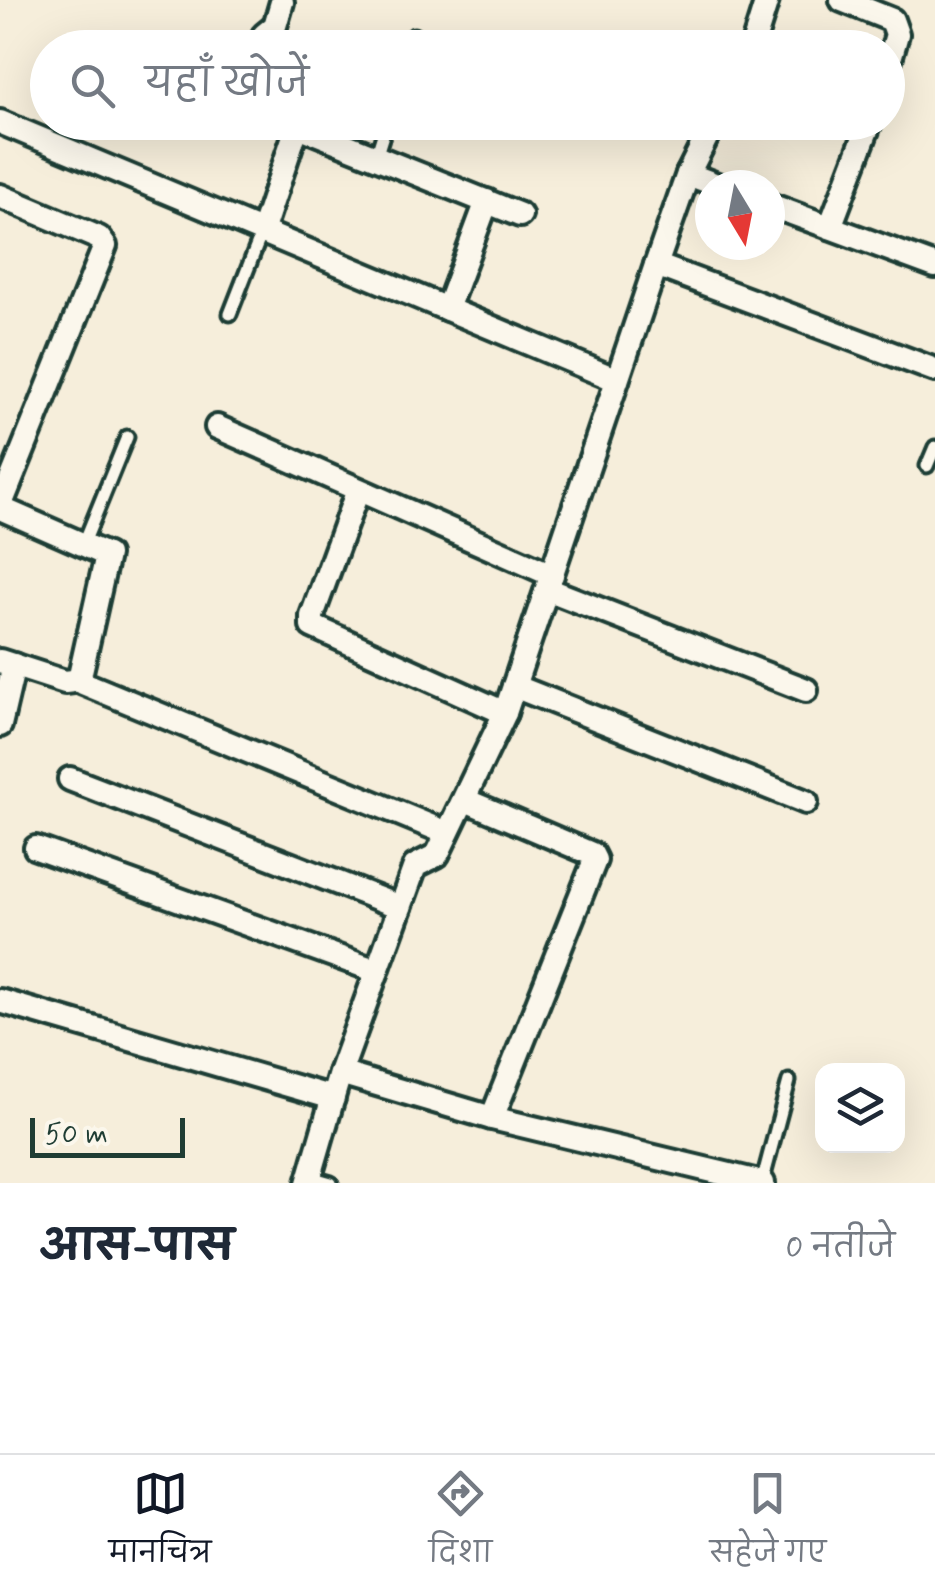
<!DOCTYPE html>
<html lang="hi">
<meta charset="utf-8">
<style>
body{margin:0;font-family:Mynerve,"Playpen Sans Deva",sans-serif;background:#f6f6f7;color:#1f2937}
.controls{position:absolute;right:30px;bottom:30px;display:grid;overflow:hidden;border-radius:20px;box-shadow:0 10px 40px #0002}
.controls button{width:90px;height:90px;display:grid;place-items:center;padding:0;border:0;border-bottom:2px solid #e0e1e3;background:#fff;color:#1f2937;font:50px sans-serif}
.compass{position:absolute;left:695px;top:170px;width:90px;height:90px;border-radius:50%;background:#fff;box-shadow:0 10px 40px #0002;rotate:170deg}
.scale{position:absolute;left:30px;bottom:25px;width:155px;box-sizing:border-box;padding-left:10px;border:5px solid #1f3d34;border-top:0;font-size:28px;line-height:35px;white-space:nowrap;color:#1f3d34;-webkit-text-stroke:8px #fbf7ec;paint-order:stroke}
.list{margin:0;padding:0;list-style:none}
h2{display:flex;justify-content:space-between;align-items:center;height:130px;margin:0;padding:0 40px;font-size:42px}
h2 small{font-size:32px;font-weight:400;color:#747a83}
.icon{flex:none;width:55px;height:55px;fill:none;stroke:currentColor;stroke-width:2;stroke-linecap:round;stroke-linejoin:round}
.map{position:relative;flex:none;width:935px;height:1183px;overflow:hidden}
.search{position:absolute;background:#fff;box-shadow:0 10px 40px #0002;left:30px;right:30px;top:30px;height:110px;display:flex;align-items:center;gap:25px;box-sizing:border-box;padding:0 35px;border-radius:55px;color:#747a83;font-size:38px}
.sheet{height:270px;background:#fff}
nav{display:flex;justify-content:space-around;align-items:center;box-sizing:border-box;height:140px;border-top:2px solid #e0e1e3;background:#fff;font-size:28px;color:#747a83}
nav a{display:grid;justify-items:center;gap:5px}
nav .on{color:#111827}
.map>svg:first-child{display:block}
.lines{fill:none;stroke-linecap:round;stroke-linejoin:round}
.service-casing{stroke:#1f3d34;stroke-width:19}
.minor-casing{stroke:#1f3d34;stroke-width:30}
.service{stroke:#fbf7ec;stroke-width:11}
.minor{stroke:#fbf7ec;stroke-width:22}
</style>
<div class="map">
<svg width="935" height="1183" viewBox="0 0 935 1183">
<rect width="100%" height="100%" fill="#f6eedb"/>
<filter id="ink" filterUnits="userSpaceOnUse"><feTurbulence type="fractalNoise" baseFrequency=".01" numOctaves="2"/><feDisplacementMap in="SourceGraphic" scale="20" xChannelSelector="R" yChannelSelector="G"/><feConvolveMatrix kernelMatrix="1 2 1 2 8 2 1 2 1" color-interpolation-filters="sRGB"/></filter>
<g filter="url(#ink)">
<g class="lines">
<g class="service-casing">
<g id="service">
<polyline points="410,48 414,35"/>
<polyline points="376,157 387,122"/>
<polyline points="230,314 262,232"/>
<polyline points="927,466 935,447"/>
<polyline points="84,543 127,437"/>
<polyline points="310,1177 331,1183"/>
<polyline points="762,1183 789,1081"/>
</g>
</g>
<g class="minor-casing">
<g id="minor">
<polyline points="842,0 892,20 897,34 888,66"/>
<polyline points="260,48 264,35 275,26 282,2"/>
<polyline points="752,48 767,0"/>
<polyline points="0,122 617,380"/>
<polyline points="688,174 717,185"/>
<polyline points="0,196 99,238 105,246 0,507"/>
<polyline points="770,205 935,266"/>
<polyline points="830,227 870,122"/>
<polyline points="262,232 296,130 301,127 520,215"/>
<polyline points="656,265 935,370"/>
<polyline points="447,309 487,201"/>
<polyline points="217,427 552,575"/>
<polyline points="358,490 312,616 312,626 505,713"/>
<polyline points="0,508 107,555 80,676 83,683 447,833"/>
<polyline points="547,589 806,690"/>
<polyline points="0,661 65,682 81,680"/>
<polyline points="514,686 806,802"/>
<polyline points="0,725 14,665"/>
<polyline points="70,779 400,907"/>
<polyline points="465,800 592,854 595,860 492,1118"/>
<polyline points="36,848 377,971"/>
<polyline points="0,1001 333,1098"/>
<polyline points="340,1073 492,1118 763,1183"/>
<polyline points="308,1183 340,1073 415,866 437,855 505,713 656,265 688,174 714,122"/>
</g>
</g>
<use href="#service" class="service"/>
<use href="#minor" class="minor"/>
</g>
</g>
</svg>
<div class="controls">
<button><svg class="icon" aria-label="layers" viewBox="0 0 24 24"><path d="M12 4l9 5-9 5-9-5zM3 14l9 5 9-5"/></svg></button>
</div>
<svg class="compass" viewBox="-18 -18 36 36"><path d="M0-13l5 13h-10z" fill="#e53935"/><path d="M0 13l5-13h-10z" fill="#747a83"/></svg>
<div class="scale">50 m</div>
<div class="search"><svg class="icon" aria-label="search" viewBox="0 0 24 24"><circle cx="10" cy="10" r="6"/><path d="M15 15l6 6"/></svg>यहाँ खोजें</div>
</div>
<section class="sheet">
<h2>आस-पास<small>0 नतीजे</small></h2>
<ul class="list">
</ul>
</section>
<nav>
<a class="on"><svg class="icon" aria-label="map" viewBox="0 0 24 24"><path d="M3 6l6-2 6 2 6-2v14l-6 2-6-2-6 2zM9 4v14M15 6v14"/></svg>मानचित्र</a>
<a><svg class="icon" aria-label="directions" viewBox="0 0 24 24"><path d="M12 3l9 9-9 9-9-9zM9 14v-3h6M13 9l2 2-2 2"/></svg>दिशा</a>
<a><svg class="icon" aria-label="saved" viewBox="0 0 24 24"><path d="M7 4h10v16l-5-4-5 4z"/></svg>सहेजे गए</a>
</nav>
